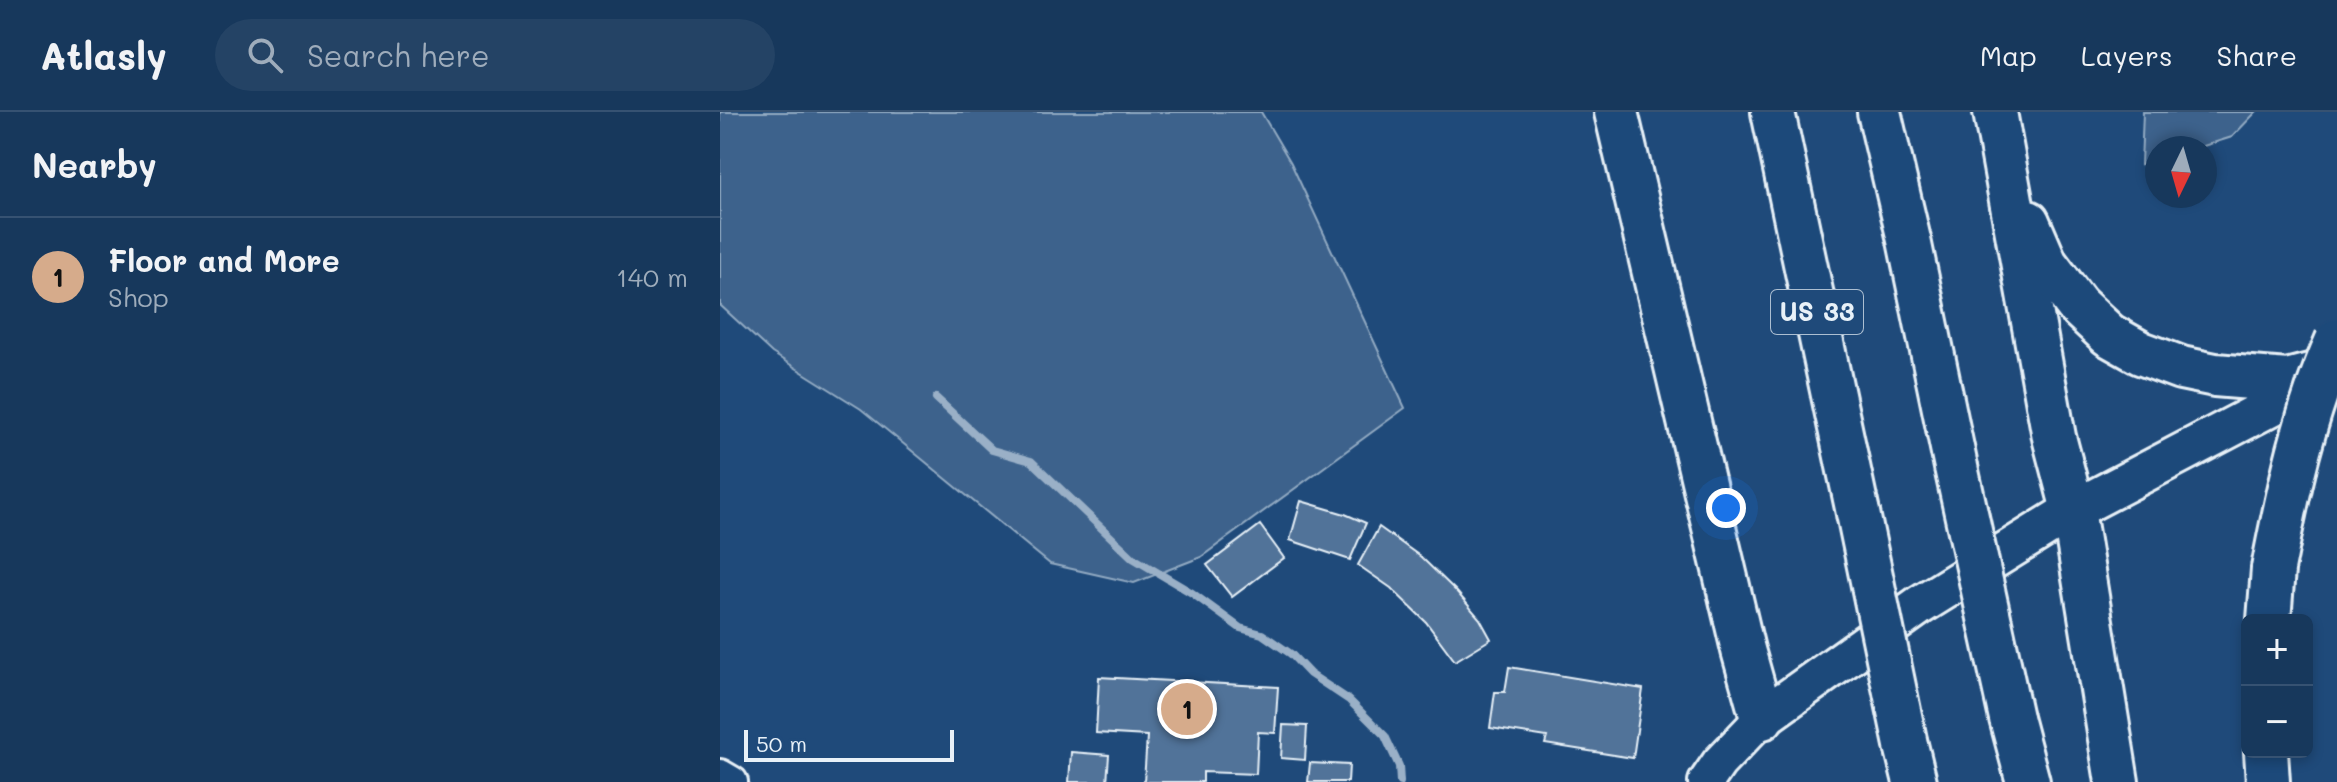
<!DOCTYPE html>
<meta charset="utf-8">
<style>
body{margin:0;font-family:Mali,sans-serif;background:#244365;color:#f1f3f6}
.controls{position:absolute;right:24px;bottom:24px;display:grid;overflow:hidden;border-radius:12px;box-shadow:0 4px 12px #0003}
.controls button{width:72px;height:72px;display:grid;place-items:center;padding:0;border:0;border-bottom:2px solid #365272;background:#17385c;color:#f1f3f6;font:40px sans-serif}
.compass{position:absolute;left:1425px;top:24px;width:72px;height:72px;border-radius:50%;background:#17385c;box-shadow:0 4px 12px #0003;rotate:185deg}
.scale{position:absolute;left:24px;bottom:20px;width:210px;box-sizing:border-box;padding-left:8px;border:4px solid #e8f1f8;border-top:0;font-size:22px;line-height:28px;white-space:nowrap;color:#e8f1f8;-webkit-text-stroke:6px #1f4a7a;paint-order:stroke}
.you{position:absolute;left:1006px;top:396px;width:28px;height:28px;margin:-20px;border:6px solid #fff;border-radius:50%;background:#1a73e8;box-shadow:0 0 0 12px #1a73e833}
.badge{display:grid;place-items:center;width:52px;height:52px;border-radius:50%;background:#d6ab8b;color:#111;font-size:26px;font-weight:700}
.pin{position:absolute;translate:-50% -50%;border:4px solid #fff;box-shadow:0 2px 8px #0006}
.list{margin:0;padding:0;list-style:none}
h2{display:flex;justify-content:space-between;align-items:center;height:104px;margin:0;padding:0 32px;font-size:34px}
h2 small{font-size:26px;font-weight:400;color:#9eacbb}
.list li{display:grid;grid-template-columns:52px 1fr auto;gap:24px;align-items:center;box-sizing:border-box;height:120px;padding:0 32px;border-top:2px solid #365272}
.list b{display:block;font-size:30px;white-space:nowrap}
.list p{margin:0;font-size:26px;white-space:nowrap;color:#9eacbb}
.list em{font-size:26px;font-style:normal;color:#9eacbb}
.icon{flex:none;width:44px;height:44px;fill:none;stroke:currentColor;stroke-width:2;stroke-linecap:round;stroke-linejoin:round}
.map{position:relative;flex:none;width:1617px;height:670px;overflow:hidden}
header{display:flex;align-items:center;gap:48px;box-sizing:border-box;height:112px;padding:0 40px;background:#17385c;border-bottom:2px solid #365272}
header strong{font-size:38px}
nav{display:flex;gap:44px;margin-inline-start:auto;font-size:28px}
.search{width:560px;height:72px;background:#244365;display:flex;align-items:center;gap:20px;box-sizing:border-box;padding:0 28px;border-radius:44px;color:#9eacbb;font-size:30px}
main{display:flex}
aside{flex:1;background:#17385c}
.map>svg:first-child{display:block}
.green{fill:#3c628c;stroke:#92aac2;stroke-width:2}
.lines{fill:none;stroke-linecap:round;stroke-linejoin:round}
.stream{stroke:#9ab0c7;stroke-width:8}
.building{fill:#517399;stroke:#e8f1f8;stroke-width:2}
.tertiary-casing{stroke:#e8f1f8;stroke-width:36}
.secondary-casing{stroke:#e8f1f8;stroke-width:40}
.trunk-casing{stroke:#e8f1f8;stroke-width:44}
.motorway-casing{stroke:#e8f1f8;stroke-width:48}
.tertiary{stroke:#1f4a7a;stroke-width:30}
.secondary{stroke:#1f4a7a;stroke-width:34}
.trunk{stroke:#1f4a7a;stroke-width:38}
.motorway{stroke:#1f4a7a;stroke-width:42}
.motorway-bridge-casing{stroke:#e8f1f8;stroke-width:48;stroke-linecap:butt}
.motorway-bridge{stroke:#1f4a7a;stroke-width:42}
.labels{text-anchor:middle;stroke-width:7;stroke-linejoin:round;paint-order:stroke}
.shield{fill:#1f4a7a;stroke:#acbfd2;stroke-width:2}
.shield-label{font-size:26px;font-weight:bold;fill:#e8f1f8}
</style>
<header>
<strong>Atlasly</strong>
<div class="search"><svg class="icon" aria-label="search" viewBox="0 0 24 24"><circle cx="10" cy="10" r="6"/><path d="M15 15l6 6"/></svg>Search here</div>
<nav><a>Map</a><a>Layers</a><a>Share</a></nav>
</header>
<main>
<aside>
<h2>Nearby<small></small></h2>
<ul class="list">
<li><span class="badge">1</span><div><b>Floor and More</b><p>Shop</p></div><em>140 m</em></li>
</ul>
</aside>
<div class="map">
<svg width="1617" height="670" viewBox="0 0 1617 670">
<rect width="100%" height="100%" fill="#1f4a7a"/>
<filter id="ink" filterUnits="userSpaceOnUse"><feTurbulence type="fractalNoise" baseFrequency=".0125" numOctaves="2"/><feDisplacementMap in="SourceGraphic" scale="16" xChannelSelector="R" yChannelSelector="G"/><feConvolveMatrix kernelMatrix="1 2 1 2 8 2 1 2 1" color-interpolation-filters="sRGB"/></filter>
<g filter="url(#ink)">
<g class="green">
<polygon points="0,0 541,0 571,51 685,296 481,445 414,471 330,452 141,297 52,241 0,193"/>
<polygon points="1423,0 1536,0 1512,25 1477,36 1437,36 1437,48 1421,53"/>
</g>
<g class="lines">
<polyline class="stream" points="216,286 272,338 311,349 413,446 472,481 520,516 542,522 571,542 590,562 629,588 665,624 679,654 680,670"/>
</g>
<g class="building">
<polygon points="581,389 625,402 646,411 630,448 570,428"/>
<polygon points="540,413 564,446 512,485 487,453"/>
<polygon points="659,415 701,445 736,479 760,507 771,527 735,549 706,510 671,476 638,453"/>
<polygon points="789,555 923,577 913,646 825,632 827,625 770,616 775,580 785,580"/>
<polygon points="379,565 558,575 555,621 538,620 536,662 483,660 483,670 424,670 427,624 376,621"/>
<polygon points="563,613 587,614 585,648 561,646"/>
<polygon points="351,640 389,643 387,670 349,670"/>
<polygon points="590,651 629,653 628,670 588,670"/>
</g>
<g class="lines">
<g class="tertiary-casing">
<polyline id="tertiary" points="0,663 12,670"/>
</g>
<g class="secondary-casing">
<polyline id="secondary" points="986,670 999,651 1042,606"/>
</g>
<g class="trunk-casing">
<polyline id="trunk" points="1042,606 1200,493 1353,398 1607,265"/>
</g>
<g class="motorway-casing">
<g id="motorway">
<polyline points="896,0 1023,538 1042,606"/>
<polyline points="1053,0 1138,401"/>
<polyline points="1159,0 1189,128 1236,355"/>
<polyline points="1275,0 1334,325 1353,398 1397,670"/>
<polyline points="1308,110 1326,152 1357,193 1389,223 1421,241 1461,256 1495,263 1567,269 1617,256"/>
<polyline points="1549,508 1553,457"/>
<polyline points="1291,606 1308,670"/>
<polyline points="1186,633 1195,670"/>
<polyline points="1546,640 1548,670"/>
</g>
</g>
<use href="#tertiary" class="tertiary"/>
<use href="#secondary" class="secondary"/>
<use href="#trunk" class="trunk"/>
<use href="#motorway" class="motorway"/>
<g class="motorway-bridge-casing">
<g id="motorway-bridge">
<polyline points="1236,355 1291,606"/>
<polyline points="1138,401 1186,633"/>
<path d="M1553,457C1568,379 1584,302 1617,228"/>
</g>
</g>
<use href="#motorway-bridge" class="motorway-bridge"/>
</g>
</g>
<g class="labels">
<rect class="shield" x="1051" y="178" width="92" height="44" rx="6"/>
<g class="shield-label">
<text x="1097" y="209">US 33</text>
</g>
</g>
</svg>
<div class="controls">
<button>+</button>
<button>−</button>
</div>
<svg class="compass" viewBox="-18 -18 36 36"><path d="M0-13l5 13h-10z" fill="#e53935"/><path d="M0 13l5-13h-10z" fill="#9eacbb"/></svg>
<div class="scale">50 m</div>
<div class="you"></div>
<div class="pin badge" style="left:467px;top:597px">1</div>
</div>
</main>
